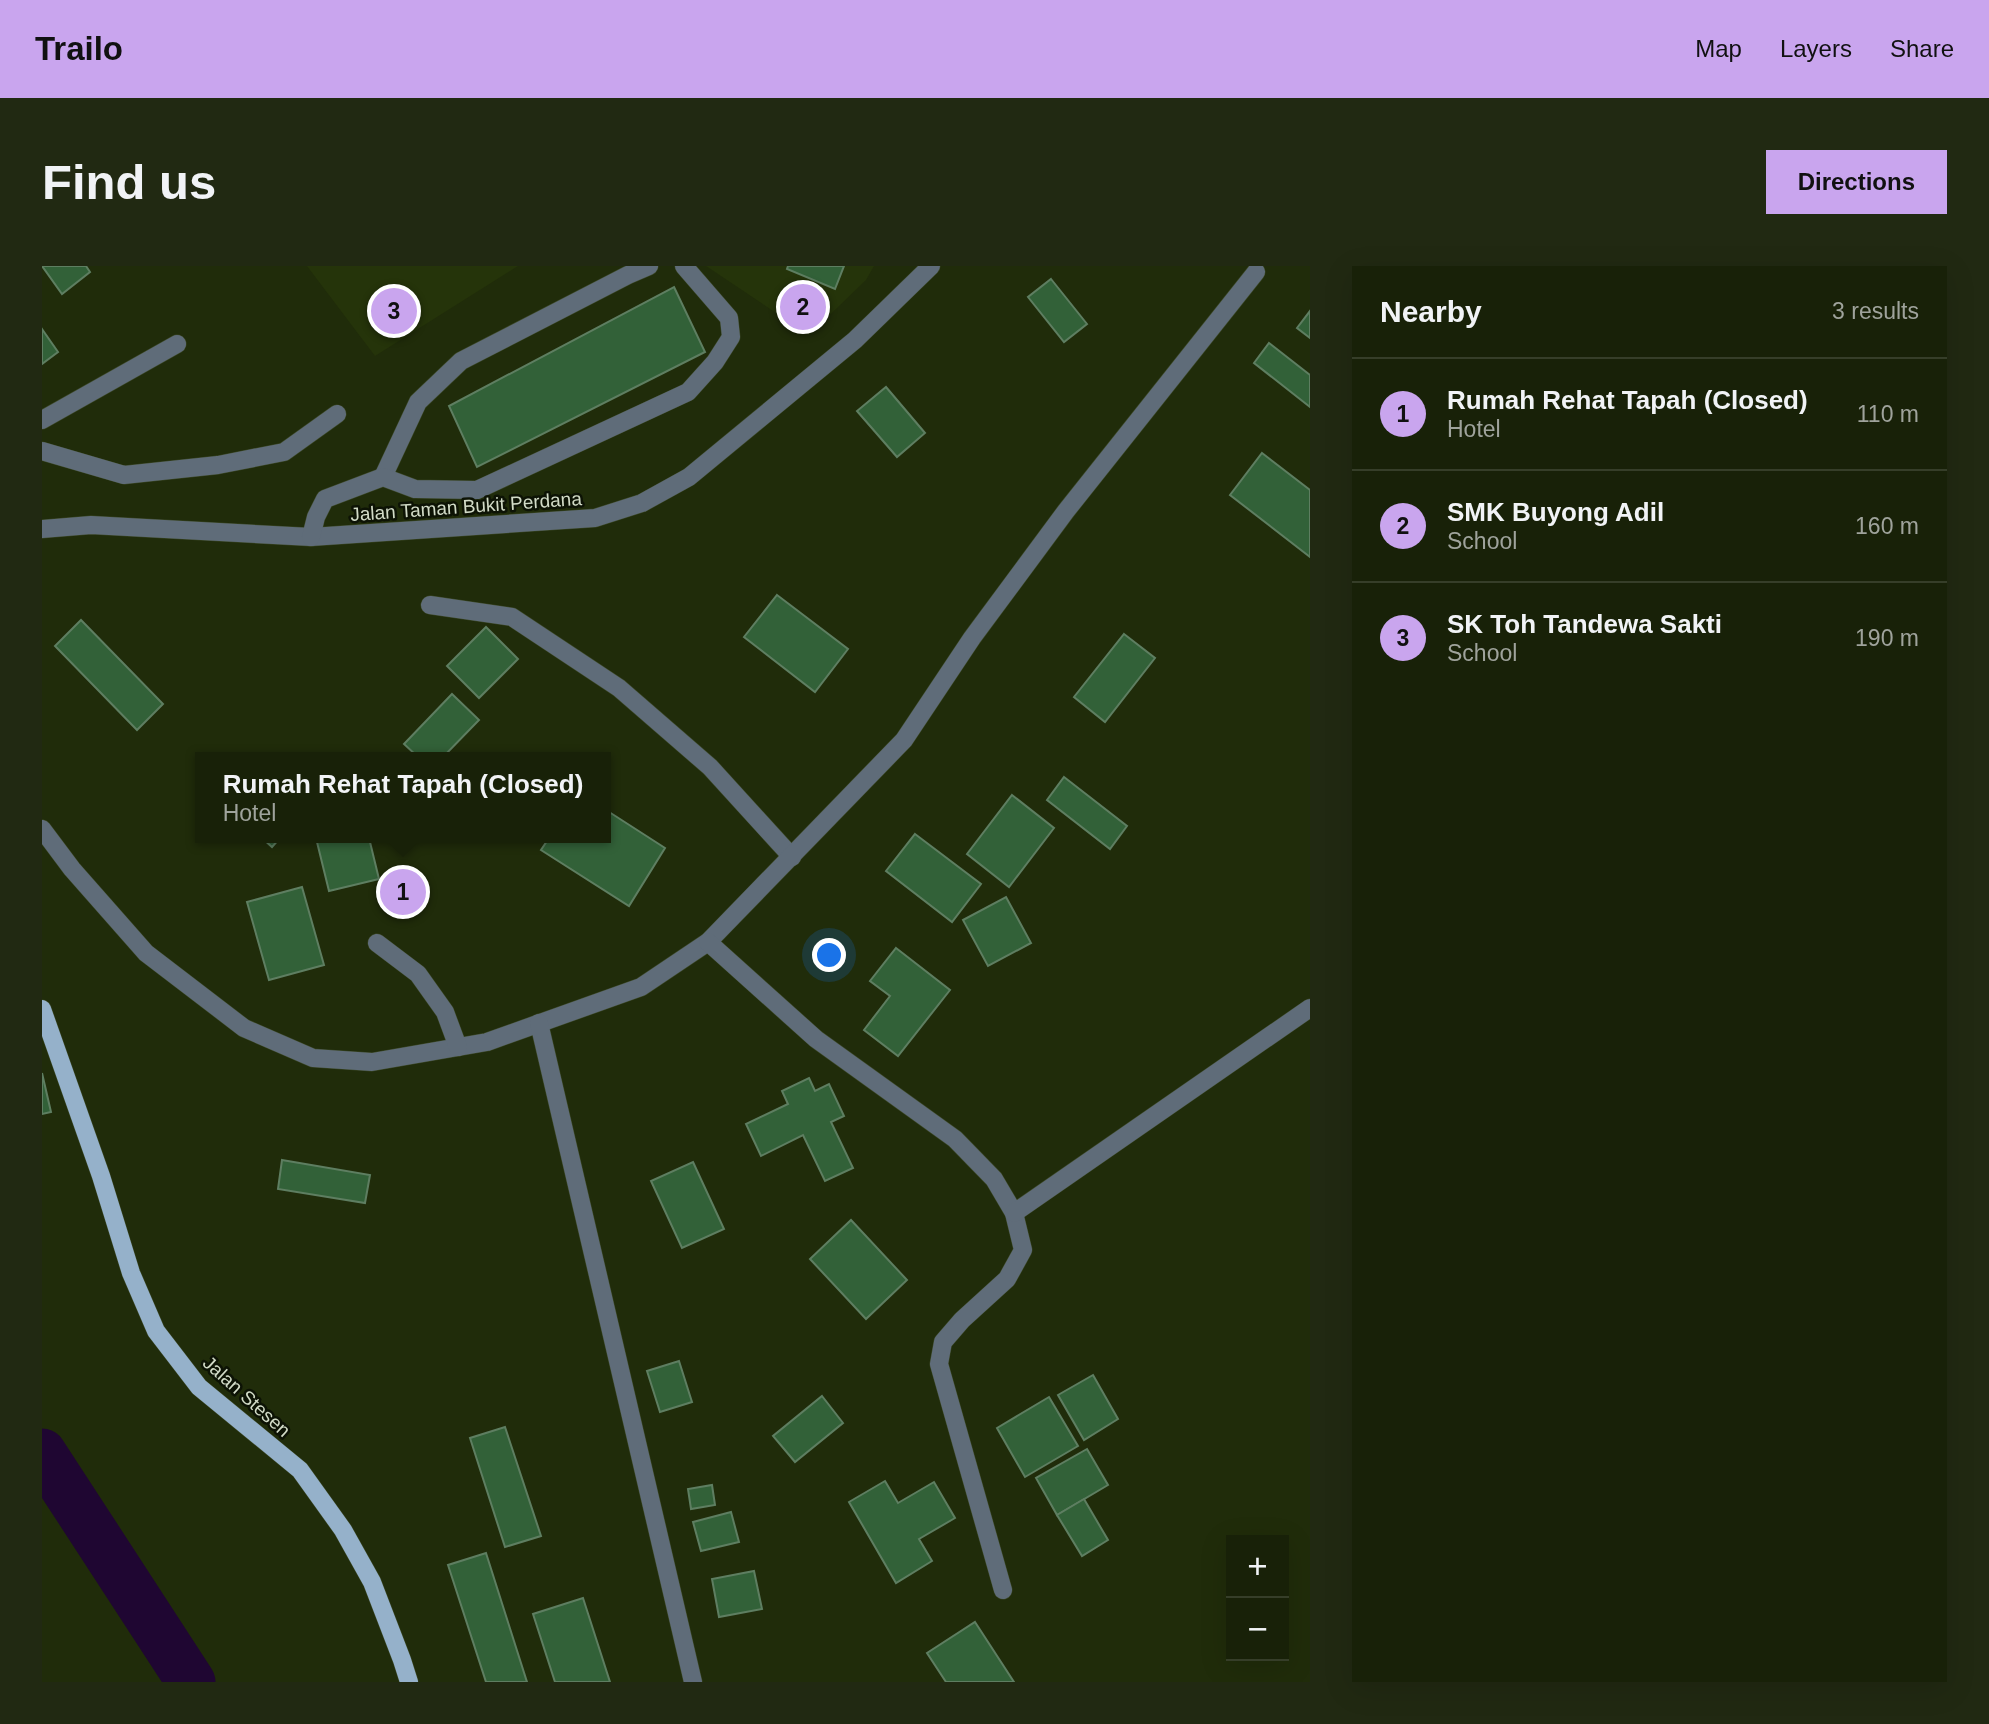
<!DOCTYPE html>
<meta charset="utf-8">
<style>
body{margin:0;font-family:Arial,sans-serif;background:#212912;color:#f1f3f6}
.controls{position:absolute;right:21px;bottom:21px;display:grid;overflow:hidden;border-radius:0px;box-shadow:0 7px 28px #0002}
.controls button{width:63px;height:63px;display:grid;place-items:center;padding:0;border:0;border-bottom:2px solid #363e29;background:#182108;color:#f1f3f6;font:35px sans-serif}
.you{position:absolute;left:788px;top:690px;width:24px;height:24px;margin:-18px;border:5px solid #fff;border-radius:50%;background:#1a73e8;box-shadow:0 0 0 10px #1a73e833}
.badge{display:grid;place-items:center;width:46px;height:46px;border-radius:50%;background:#c9a5ee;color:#111;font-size:23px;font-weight:700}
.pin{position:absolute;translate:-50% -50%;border:4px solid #fff;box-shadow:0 2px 7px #0006}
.popup{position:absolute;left:153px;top:486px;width:416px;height:91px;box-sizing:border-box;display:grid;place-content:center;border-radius:0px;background:#182108;filter:drop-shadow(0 2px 5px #0005);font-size:23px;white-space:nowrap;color:#9fa39c}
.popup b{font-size:26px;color:#f1f3f6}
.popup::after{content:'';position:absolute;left:50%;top:100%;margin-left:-14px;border:14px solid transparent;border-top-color:#182108}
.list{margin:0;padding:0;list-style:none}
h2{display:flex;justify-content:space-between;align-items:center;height:91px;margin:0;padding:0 28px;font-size:30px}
h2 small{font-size:23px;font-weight:400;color:#9fa39c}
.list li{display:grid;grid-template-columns:46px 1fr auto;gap:21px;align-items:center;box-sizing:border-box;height:112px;padding:0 28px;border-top:2px solid #363e29}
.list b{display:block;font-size:26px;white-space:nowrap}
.list p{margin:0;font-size:23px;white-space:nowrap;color:#9fa39c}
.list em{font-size:23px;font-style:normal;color:#9fa39c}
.map{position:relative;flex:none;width:1268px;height:1416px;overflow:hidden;border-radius:0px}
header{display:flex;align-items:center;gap:42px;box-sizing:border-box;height:98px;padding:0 35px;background:#c9a5ee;color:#111}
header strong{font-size:33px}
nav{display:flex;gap:38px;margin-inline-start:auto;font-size:24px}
.intro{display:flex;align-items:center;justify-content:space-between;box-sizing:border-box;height:168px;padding:0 42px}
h1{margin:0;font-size:49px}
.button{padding:18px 32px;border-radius:0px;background:#c9a5ee;color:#111;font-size:24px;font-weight:700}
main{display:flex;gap:42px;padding:0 42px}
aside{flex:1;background:#182108;border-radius:0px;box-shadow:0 7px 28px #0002}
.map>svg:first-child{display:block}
.built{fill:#25340a}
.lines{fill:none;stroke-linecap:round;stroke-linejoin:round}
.river{stroke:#1f0632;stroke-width:49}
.building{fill:#326138;stroke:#5e7e61;stroke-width:2}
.minor-casing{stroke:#3c4828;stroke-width:19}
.major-casing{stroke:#3c4828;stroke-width:19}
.minor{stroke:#5f6c79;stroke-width:18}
.major{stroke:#95b1ca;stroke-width:18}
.labels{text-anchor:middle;stroke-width:5;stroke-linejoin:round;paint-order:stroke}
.street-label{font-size:19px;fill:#d2dbc7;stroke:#0d1305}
</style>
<header>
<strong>Trailo</strong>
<nav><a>Map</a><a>Layers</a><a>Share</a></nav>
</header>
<div class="intro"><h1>Find us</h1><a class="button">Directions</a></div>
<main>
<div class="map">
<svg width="1268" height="1416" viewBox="0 0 1268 1416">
<rect width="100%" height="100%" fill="#202c0a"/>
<g class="built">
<polygon points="265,0 476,0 333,90"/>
<polygon points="664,0 832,0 824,14 767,69"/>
</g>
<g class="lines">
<polyline class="river" points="0,1187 149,1416"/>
</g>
<g class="building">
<polygon points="0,0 44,0 48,6 20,28"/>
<polygon points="746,0 802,0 793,23 745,3"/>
<polygon points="1009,13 1045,58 1022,76 986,31"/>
<polygon points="632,21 663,86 435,201 407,140"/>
<polygon points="1268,45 1268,72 1255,62"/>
<polygon points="0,63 16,86 0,98"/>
<polygon points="1227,77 1268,109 1268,141 1212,97"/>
<polygon points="844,121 883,167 855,191 815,145"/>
<polygon points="1220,187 1268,224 1268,291 1188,229"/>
<polygon points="735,329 806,383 773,426 702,371"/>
<polygon points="39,354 121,438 95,464 13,380"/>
<polygon points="444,361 476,393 437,432 405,400"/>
<polygon points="1082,368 1113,392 1063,456 1032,431"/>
<polygon points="410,428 437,454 401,491 376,491 362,478"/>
<polygon points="1022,511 1085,560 1068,583 1005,534"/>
<polygon points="970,529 1012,562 967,621 925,588"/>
<polygon points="564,544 623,582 587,640 499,584 507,572 564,572"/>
<polygon points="873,568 939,618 910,656 844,605"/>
<polygon points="220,572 238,572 230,581"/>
<polygon points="274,572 327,572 337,613 287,625"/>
<polygon points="260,621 282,699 227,714 205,636"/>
<polygon points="964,631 989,677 946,700 921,654"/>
<polygon points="854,682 908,724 856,790 822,764 848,730 828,715"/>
<polygon points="0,807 9,846 0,848"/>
<polygon points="767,812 773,825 787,818 802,850 789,856 811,902 783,915 761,869 719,890 704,858 746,838 740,825"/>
<polygon points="240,894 328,909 323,937 236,923"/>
<polygon points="651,896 682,963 640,982 609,915"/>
<polygon points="809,954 865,1014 824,1053 768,993"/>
<polygon points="637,1095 650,1136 618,1146 605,1105"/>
<polygon points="1051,1109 1076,1153 1042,1174 1016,1129"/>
<polygon points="780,1130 801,1157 753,1196 731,1170"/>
<polygon points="1007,1131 1036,1180 983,1211 955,1162"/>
<polygon points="463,1161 499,1270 463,1281 428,1172"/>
<polygon points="1045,1183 1066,1219 1015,1249 994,1212"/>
<polygon points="843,1215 856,1237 892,1216 913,1252 877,1273 890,1295 854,1317 807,1236"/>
<polygon points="670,1219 673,1239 649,1243 646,1223"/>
<polygon points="1042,1233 1066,1274 1040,1290 1015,1249"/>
<polygon points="689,1246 697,1276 659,1285 651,1256"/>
<polygon points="444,1287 485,1416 444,1416 406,1299"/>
<polygon points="712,1305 720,1343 677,1351 670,1313"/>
<polygon points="541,1332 568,1416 513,1416 491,1348"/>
<polygon points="933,1356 972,1416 904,1416 885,1387"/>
</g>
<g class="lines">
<g class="minor-casing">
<g id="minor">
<polyline points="0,154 135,78"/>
<polyline points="0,185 82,209 176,199 242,186 295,148"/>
<polyline points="341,211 376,136 419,95 586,9 607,0"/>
<polyline points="0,263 49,259 269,271 553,252 600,237 647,211 813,74 889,0"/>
<polyline points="269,271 274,251 283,233 341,211 373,223 435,224 646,126 673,96 689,71 687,52 642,0"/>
<polyline points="388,339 470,351 577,422 668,501 750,591"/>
<polyline points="0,563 30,603 104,687 202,762 271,792 330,796 445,776 599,721 666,676 862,474 930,372 1024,245 1214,6"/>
<polyline points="666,676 774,773 913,873 952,913 972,947 981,984 965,1013 920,1054 901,1076 897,1098 961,1324"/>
<polyline points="335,677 376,708 403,746 416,781"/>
<polyline points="497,757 651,1416"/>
<polyline points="972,947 1268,742"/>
</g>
</g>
<g class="major-casing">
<polyline id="major" points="0,743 59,910 89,1007 114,1065 157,1121 258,1204 301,1264 330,1316 360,1394 367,1416"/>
</g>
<use href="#minor" class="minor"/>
<use href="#major" class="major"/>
</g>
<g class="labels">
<g class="street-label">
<text transform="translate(424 240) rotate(-4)" y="7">Jalan Taman Bukit Perdana</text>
<text transform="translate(205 1130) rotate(42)" y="7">Jalan Stesen</text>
</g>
</g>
</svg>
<div class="controls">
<button>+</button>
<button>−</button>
</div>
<div class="you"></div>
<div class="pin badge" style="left:361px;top:626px">1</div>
<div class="popup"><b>Rumah Rehat Tapah (Closed)</b>Hotel</div>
<div class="pin badge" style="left:761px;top:41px">2</div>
<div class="pin badge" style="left:352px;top:45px">3</div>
</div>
<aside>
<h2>Nearby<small>3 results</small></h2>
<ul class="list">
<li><span class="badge">1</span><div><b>Rumah Rehat Tapah (Closed)</b><p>Hotel</p></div><em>110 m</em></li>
<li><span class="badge">2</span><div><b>SMK Buyong Adil</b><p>School</p></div><em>160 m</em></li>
<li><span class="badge">3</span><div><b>SK Toh Tandewa Sakti</b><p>School</p></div><em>190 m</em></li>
</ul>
</aside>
</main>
